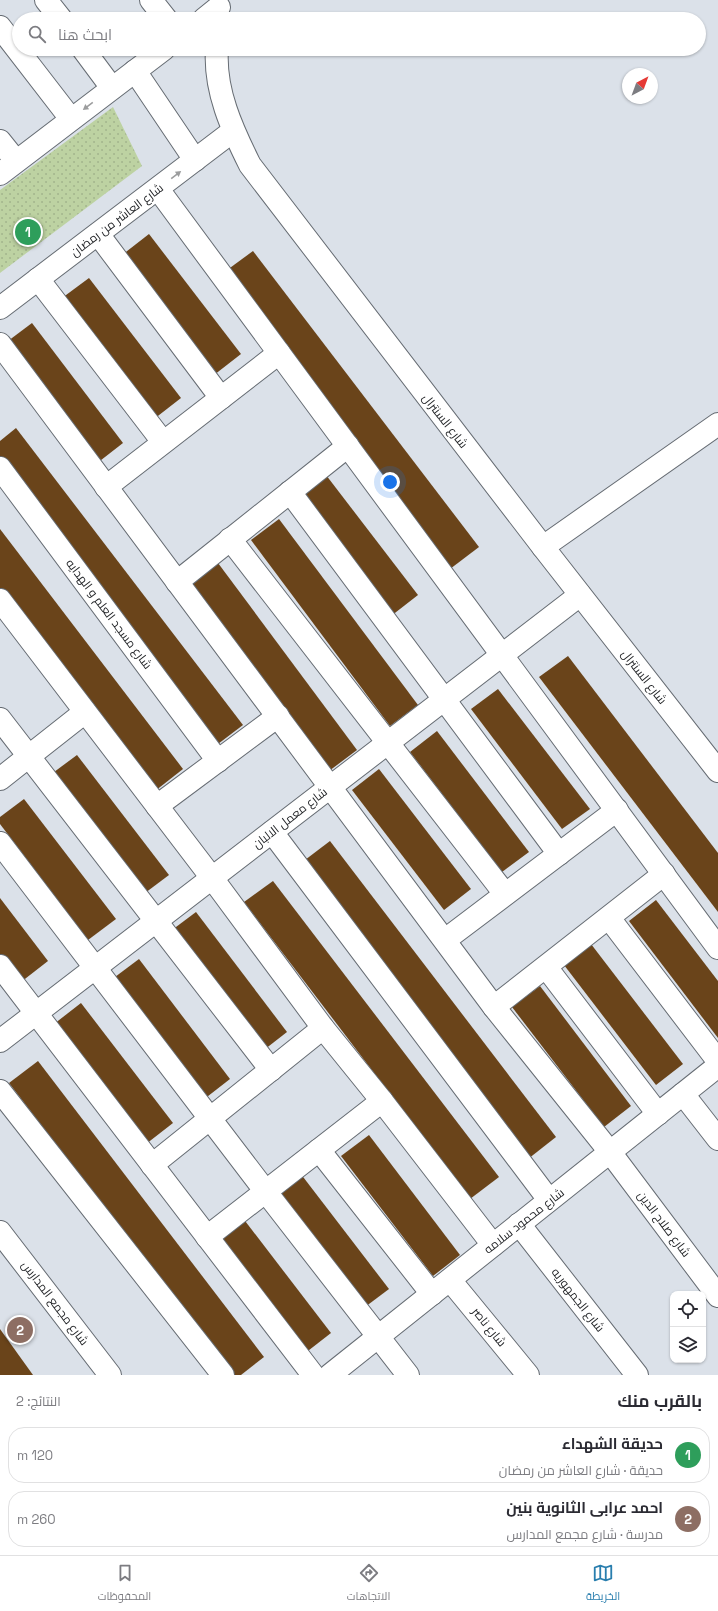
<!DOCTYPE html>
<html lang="ar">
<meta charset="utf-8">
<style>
body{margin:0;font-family:"Space Grotesk",Cairo,sans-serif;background:#f7f7f7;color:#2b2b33;direction:rtl}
.controls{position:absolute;right:12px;bottom:12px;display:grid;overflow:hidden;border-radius:8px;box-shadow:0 1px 3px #0004}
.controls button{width:36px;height:36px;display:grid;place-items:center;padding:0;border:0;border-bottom:1px solid #e1e1e2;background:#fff;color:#2b2b33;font:20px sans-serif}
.compass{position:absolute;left:622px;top:68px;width:36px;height:36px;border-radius:50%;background:#fff;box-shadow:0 1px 3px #0004;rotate:41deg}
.you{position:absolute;left:390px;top:482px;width:14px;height:14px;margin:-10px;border:3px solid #fff;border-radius:50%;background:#1a73e8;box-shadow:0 0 0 6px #1a73e833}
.badge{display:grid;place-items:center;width:26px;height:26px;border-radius:50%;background:#297eae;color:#fff;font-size:13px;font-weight:700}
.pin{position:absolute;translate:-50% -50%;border:2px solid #fff;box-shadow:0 1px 4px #0006}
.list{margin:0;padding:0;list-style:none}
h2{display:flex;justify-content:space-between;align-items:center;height:52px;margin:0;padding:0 16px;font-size:17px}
h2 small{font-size:13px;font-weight:400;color:#7c7c81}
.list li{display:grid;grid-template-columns:26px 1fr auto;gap:12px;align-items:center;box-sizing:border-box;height:56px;margin:0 8px 8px;padding:0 8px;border:1px solid #e1e1e2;border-radius:16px}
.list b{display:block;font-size:15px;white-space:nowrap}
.list p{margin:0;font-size:13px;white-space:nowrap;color:#7c7c81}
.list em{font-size:13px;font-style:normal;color:#7c7c81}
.icon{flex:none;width:22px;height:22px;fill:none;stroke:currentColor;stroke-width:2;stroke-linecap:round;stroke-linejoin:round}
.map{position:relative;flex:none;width:718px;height:1375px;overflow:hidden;direction:ltr}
.search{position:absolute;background:#fff;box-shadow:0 1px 3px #0004;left:12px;right:12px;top:12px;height:44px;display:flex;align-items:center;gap:10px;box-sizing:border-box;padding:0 14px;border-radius:22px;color:#7c7c81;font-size:15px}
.sheet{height:180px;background:#fff}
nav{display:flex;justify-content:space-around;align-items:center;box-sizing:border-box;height:56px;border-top:1px solid #e1e1e2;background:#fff;font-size:11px;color:#7c7c81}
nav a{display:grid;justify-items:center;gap:2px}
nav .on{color:#297eae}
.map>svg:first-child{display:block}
.grass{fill:url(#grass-dots)}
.building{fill:#6a441a}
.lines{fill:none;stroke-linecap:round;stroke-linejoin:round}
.minor-casing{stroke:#666c73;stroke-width:24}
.minor{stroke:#fff;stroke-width:22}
.oneway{fill:#9c9d9e}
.labels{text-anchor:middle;stroke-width:4;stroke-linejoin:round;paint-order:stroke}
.street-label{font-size:12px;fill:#232528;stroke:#fff}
</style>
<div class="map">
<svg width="718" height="1375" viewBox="0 0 718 1375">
<defs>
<pattern id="grass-dots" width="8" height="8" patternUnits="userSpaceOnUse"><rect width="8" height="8" fill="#bdd2a2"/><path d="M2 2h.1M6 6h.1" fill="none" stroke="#a2b48c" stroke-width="1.8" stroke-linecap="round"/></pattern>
</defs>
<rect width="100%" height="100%" fill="#dbe1e9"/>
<polygon class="grass" points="113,107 142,166 0,273 0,190"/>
<g class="building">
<polygon points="149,234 241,354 214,375 122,255"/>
<polygon points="253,251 479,547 450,569 223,273"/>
<polygon points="89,278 181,398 154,419 62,298"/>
<polygon points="32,323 123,443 96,464 4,344"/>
<polygon points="16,428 243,725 214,747 0,467 0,441"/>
<polygon points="326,475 418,595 391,616 299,496"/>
<polygon points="279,519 418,705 390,726 251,540"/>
<polygon points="0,529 183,769 155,791 0,589"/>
<polygon points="218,563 357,750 329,771 190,584"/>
<polygon points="568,656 718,853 718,912 539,677"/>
<polygon points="498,689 590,809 562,829 471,709"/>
<polygon points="437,731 529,852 502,872 410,752"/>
<polygon points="77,755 169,875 141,896 50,775"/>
<polygon points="379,769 471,889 444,910 352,790"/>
<polygon points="24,799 116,919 88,940 0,824 0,817"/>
<polygon points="330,841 556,1137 528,1159 301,863"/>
<polygon points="273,881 499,1177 470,1199 244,902"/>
<polygon points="0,898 48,961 21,982 0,955"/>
<polygon points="656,900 718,981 718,1038 629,921"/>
<polygon points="196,912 287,1032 260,1053 168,933"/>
<polygon points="591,944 683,1064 656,1085 564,965"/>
<polygon points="139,959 230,1079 203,1100 111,980"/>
<polygon points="540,986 631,1106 604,1127 512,1007"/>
<polygon points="81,1003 173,1123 146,1144 54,1024"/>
<polygon points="38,1061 264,1357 241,1375 232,1375 9,1083"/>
<polygon points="369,1135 460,1255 433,1276 341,1156"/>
<polygon points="297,1169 389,1289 361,1310 270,1190"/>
<polygon points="239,1213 331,1333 304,1354 212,1234"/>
<polygon points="0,1329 33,1375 0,1375"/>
</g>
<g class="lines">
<g class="minor-casing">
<g id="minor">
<polyline points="46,0 61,19"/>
<polyline points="151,0 166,19"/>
<polyline points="204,19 219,7"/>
<polyline points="0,27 71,119"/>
<polyline points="83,49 112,88"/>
<path d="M217,49C214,90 232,129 250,165L543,547L718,771"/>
<polyline points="135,71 195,160"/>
<polyline points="0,141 16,161"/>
<polyline points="0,174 164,49"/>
<polyline points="158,189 718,948"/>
<polyline points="98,234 221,398"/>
<polyline points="38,279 163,442"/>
<polyline points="0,308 233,131"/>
<polyline points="0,344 494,1007 610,1152 718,1296"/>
<polyline points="0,468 218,761"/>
<polyline points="106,487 279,353"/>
<polyline points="290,492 559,854"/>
<polyline points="230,539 505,894"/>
<polyline points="543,547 718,424"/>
<polyline points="177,582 348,446"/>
<polyline points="0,600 212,878 323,1028 382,1101 493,1245"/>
<polyline points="0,719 271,1070"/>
<polyline points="0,779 85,712"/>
<polyline points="157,806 278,716"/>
<polyline points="272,832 549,1200"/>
<polyline points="0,843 266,1192 408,1375"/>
<polyline points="609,918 718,1061"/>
<polyline points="445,940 617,810"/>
<polyline points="0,966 313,1375"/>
<polyline points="546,967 658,1114"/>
<polyline points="494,1007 664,874"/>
<polyline points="0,1041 580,595"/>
<polyline points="0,1091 223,1375"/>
<polyline points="683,1094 718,1139"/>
<polyline points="319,1150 432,1294"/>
<polyline points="152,1165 323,1028"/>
<polyline points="519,1224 637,1375"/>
<polyline points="0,1232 110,1375"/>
<polyline points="207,1237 382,1101"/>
<polyline points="450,1280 528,1375"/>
<polyline points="330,1375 718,1066"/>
</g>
</g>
<use href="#minor" class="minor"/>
</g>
<defs><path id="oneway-solid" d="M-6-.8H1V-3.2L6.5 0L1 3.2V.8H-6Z"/></defs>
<g class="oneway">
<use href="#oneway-solid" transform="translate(88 106) rotate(143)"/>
<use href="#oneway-solid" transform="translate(176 175) rotate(-37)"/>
</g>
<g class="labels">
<g class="street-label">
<text transform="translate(117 220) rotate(-37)" y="4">شارع العاشر من رمضان</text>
<text transform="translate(445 421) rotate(52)" y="4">شارع السنترال</text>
<text transform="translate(109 614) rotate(53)" y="4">شارع مسجد العلم و الهدايه</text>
<text transform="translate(644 677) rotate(52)" y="4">شارع السنترال</text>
<text transform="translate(290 818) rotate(-38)" y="4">شارع معمل الالبان</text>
<text transform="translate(524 1221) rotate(-38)" y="4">شارع محمود سلامه</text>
<text transform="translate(664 1224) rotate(53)" y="4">شارع صلاح الدين</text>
<text transform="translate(578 1300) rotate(52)" y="4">شارع الجمهوريه</text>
<text transform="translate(55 1303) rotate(53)" y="4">شارع مجمع المدارس</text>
<text transform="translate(489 1327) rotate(51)" y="4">شارع ناصر</text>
</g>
</g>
</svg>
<div class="controls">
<button><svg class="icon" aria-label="locate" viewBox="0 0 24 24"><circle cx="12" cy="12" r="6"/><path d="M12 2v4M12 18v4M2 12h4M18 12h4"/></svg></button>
<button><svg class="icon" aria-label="layers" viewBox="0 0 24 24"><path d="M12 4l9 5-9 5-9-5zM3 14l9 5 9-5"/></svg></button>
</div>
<svg class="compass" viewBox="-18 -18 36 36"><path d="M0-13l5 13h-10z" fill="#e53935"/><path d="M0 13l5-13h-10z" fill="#7c7c81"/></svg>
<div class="you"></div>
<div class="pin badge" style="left:28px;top:232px;background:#2e9e5b">1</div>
<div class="pin badge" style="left:20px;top:1330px;background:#8d6e63">2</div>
<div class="search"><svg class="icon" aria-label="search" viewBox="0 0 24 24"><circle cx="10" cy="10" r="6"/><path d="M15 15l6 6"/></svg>ابحث هنا</div>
</div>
<section class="sheet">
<h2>بالقرب منك<small>النتائج: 2</small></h2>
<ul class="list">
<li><span class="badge" style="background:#2e9e5b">1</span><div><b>حديقة الشهداء</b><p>حديقة · شارع العاشر من رمضان</p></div><em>120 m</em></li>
<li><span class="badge" style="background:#8d6e63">2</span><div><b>احمد عرابى الثانوية بنين</b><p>مدرسة · شارع مجمع المدارس</p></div><em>260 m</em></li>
</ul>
</section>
<nav>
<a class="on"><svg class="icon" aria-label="map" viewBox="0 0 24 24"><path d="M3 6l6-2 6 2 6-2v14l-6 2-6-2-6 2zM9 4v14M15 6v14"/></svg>الخريطة</a>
<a><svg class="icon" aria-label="directions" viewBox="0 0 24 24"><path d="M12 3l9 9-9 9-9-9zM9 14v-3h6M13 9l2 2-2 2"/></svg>الاتجاهات</a>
<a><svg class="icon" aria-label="saved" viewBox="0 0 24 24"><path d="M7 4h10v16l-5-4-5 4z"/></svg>المحفوظات</a>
</nav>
